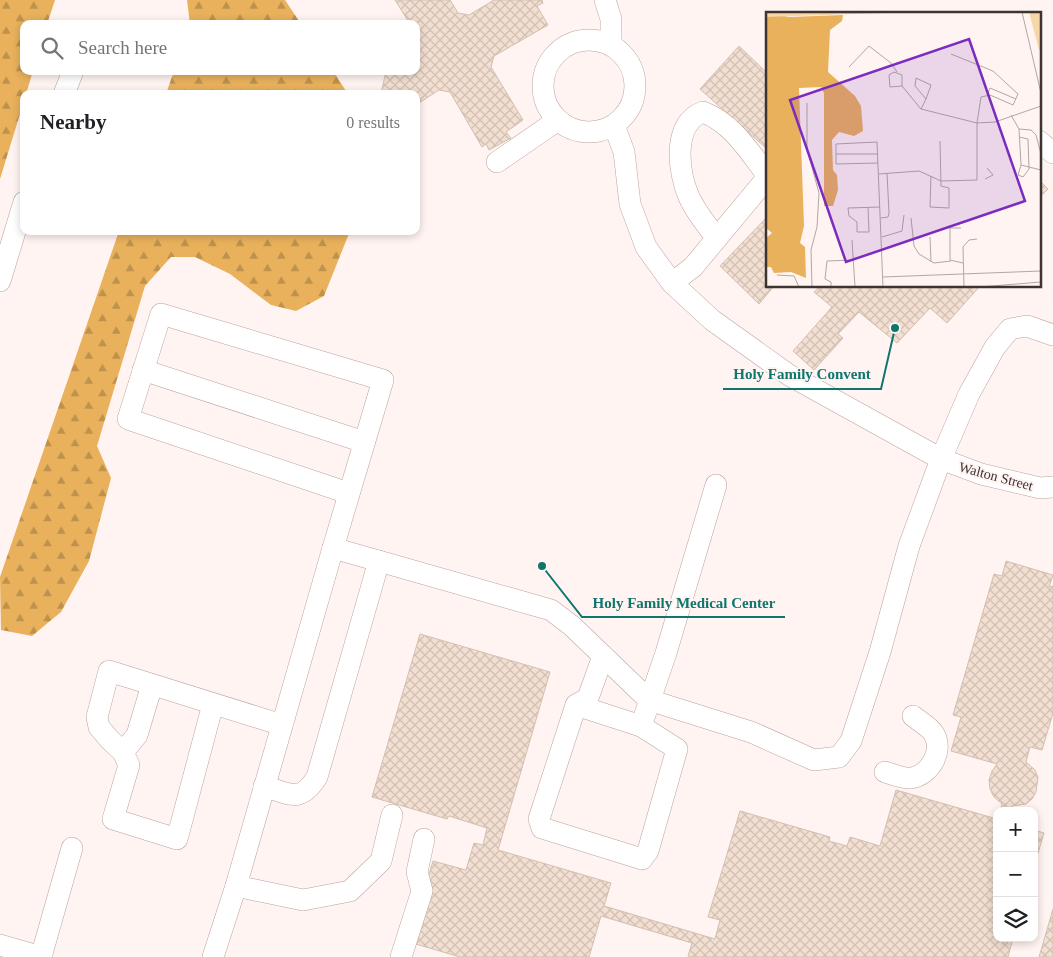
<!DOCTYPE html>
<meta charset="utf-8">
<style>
body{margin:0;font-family:Georgia,serif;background:#f2f2f2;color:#202124}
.controls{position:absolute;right:15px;bottom:15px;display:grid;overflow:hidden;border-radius:10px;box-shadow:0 2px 8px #0003}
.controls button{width:45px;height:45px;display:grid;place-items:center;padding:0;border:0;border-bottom:1px solid #e0e0e0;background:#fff;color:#202124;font:25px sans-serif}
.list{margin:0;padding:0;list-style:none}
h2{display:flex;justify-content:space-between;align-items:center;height:65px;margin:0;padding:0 20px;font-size:21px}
h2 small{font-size:16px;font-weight:400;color:#757577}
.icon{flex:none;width:28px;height:28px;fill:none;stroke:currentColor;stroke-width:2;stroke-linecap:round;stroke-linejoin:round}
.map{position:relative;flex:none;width:1053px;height:957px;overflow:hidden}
.search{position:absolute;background:#fff;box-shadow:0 2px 8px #0003;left:20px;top:20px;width:400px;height:55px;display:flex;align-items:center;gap:12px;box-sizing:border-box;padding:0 18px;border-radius:10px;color:#757577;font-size:19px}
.panel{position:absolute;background:#fff;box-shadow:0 2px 8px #0003;left:20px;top:90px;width:400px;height:145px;border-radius:10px}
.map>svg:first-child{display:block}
.forest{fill:url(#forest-firs)}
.building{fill:url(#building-cross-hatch);stroke:#d3bfb1}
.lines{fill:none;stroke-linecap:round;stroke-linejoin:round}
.minor-casing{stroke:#bba39c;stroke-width:22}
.minor{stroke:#fff;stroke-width:21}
.labels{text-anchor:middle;stroke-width:4;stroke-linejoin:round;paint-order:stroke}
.street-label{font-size:14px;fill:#3d3431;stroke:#fff4f1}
.inset-road{fill:none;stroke:#b1a7a4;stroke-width:1}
.view{fill:#7b2cbf;fill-opacity:0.15;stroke:#7b2cbf;stroke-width:2.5}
.inset-edge{fill:none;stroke:#3d3431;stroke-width:2.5}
.leader{fill:none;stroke:#0f766e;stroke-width:2}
.callout-dot{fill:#0f766e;stroke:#fff4f1;stroke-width:2}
.callout-label{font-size:15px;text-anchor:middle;font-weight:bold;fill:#0f766e;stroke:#fff4f1;stroke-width:4;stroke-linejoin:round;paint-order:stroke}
</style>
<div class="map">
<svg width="1053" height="957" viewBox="0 0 1053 957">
<defs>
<pattern id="forest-firs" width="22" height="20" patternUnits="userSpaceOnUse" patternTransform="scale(1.25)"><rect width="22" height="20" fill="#e9b15c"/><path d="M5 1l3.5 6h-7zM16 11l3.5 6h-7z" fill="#be914d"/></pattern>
<pattern id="building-cross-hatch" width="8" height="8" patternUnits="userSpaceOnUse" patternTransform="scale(1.25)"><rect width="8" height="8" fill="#f3dfd1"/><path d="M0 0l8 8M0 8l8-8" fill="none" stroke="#d1c0b4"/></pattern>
</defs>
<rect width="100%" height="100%" fill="#fff4f1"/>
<g class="forest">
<polygon points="0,0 55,0 47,24 24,24 24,71 33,71 26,94 24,94 24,101 0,179"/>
<polygon points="187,0 285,0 301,24 190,24"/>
<polygon points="174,71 333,71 348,94 166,94"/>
<polygon points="119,231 350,231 324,296 296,311 271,305 230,274 195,257 171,257 145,286 97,446 111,478 89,561 61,612 32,636 1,630 0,577"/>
</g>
<g class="building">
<polygon points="395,0 450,0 458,13 469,15 494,0 542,0 543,3 537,6 548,25 494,56 491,67 523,120 506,132 511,138 489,150 486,144 482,147 450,92 439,90 416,105 416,94 381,94 386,71 416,71 416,24 410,24"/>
<polygon points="739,46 767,73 767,149 700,89"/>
<polygon points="1039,180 1048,189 1039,198"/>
<polygon points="767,217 767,286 774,286 759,304 720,266"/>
<polygon points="820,286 980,286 947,323 930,308 897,343 859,312 838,334 843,338 814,370 793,351 832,307 814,292"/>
<polygon points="1006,561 1053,575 1049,587 1053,586 1053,713 1042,750 1030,747 1026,762 1035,770 1038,777 1036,792 1032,799 1026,804 1012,806 1011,811 1000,811 1002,804 994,797 990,789 989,780 992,771 997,764 951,751 961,717 953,715 994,574 1002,576"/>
<polygon points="420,634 550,672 498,850 611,883 604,906 715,939 720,920 708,917 740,811 830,837 829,841 847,846 850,837 880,846 896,790 997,819 997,938 1013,938 1008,957 692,957 688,956 692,943 601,916 589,957 460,957 409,942 433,861 466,870 474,843 483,845 487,828 449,816 447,819 372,797"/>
<polygon points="1034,830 1044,833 1034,866"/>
<polygon points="1053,909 1053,957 1039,957"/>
</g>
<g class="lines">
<g class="minor-casing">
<g id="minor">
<polyline points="605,0 611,19 611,45"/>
<circle cx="589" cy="86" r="46"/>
<polyline points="64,94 73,71"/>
<polyline points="614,125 624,152 630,204 646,247 672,283 712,320 789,375 941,459 981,474 1040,488 1053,487"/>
<polyline points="1039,141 1053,153"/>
<polyline points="497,162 558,120"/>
<path d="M717,238C707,226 696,212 689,197C678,172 672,123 703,112C732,123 749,151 767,175"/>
<polyline points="0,281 24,202"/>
<polyline points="672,283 693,267 767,178"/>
<polyline points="143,370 364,442"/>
<polyline points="333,548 551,610 572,626 649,700 751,732 814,760 839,757 851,741 880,652 909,546 941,459 969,394 995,347 1010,329 1027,326 1053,335"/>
<polyline points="603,656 588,698 576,705 539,819 542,828 642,859 648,851 677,749 641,726 666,653 716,485"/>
<polyline points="213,704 177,839 113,819 129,765 123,752 110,740 99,727 97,717 109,671 282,725"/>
<polyline points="576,705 641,726"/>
<polyline points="123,752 137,735 152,685"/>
<path d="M885,772C892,774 903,779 911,778C930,775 944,751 934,734C930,727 919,721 913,716"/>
<path d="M264,786C290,794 300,804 317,777L379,561"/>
<polyline points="236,886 303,900 350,891 381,861 392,815"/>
<polyline points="0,945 42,957"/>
<polyline points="41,957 72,848"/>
<polyline points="213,957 236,886 333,548 383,380 161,314 128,419 348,493"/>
<polyline points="401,957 422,891 417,872 424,839"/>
</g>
</g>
<use href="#minor" class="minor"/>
</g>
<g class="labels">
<g class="street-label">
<text transform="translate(996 476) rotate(15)" y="5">Walton Street</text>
</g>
</g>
<g transform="translate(766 12)">
<rect width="275" height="275" fill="#fff4f1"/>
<path d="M263,0H275V38H273Z" fill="#f7d6a7"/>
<path d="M0,0L23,5L77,3L76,9L64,18L62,60L89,84L95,94L97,119L88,124L73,120L66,128L67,158L71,163L72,178L67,194H58V81L55,75L33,76L38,214L34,231L39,235L40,266L25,260L8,261L5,255H0V226L6,221L0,216Z" fill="#e9b15c"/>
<path d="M0,0H149L0,5Z" fill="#f7d6a7"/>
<path class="inset-road" d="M256,0L275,81M83,55L103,34L125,51L131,60M136,74L124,75L123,63L128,60L136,63V74L155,97L211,111L229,110L275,94M221,83L224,76L250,87M41,91V137L53,181L51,215L45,238L46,275M155,97L160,87L165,73L150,66L149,74L160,87M245,103L253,117L265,118L270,123L275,142M253,117L255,153L275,158M253,125L262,127L263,157L257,165L252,163L255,153M70,142H112M112,151L70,152V132L111,130L117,275M113,162L153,159L175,169L211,168V111L215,85L224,83L247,93L252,82L227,59L185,42M165,164L164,195L183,196V176L175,174L174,129M219,167L227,163L221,156M275,184V210M102,195L103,220H91V210L83,204L82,196L114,195M115,206L122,205L123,201L121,161M145,206L148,234L153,242L168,251L185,249M195,216H184V248L197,251M116,225L136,219L138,203M164,225L165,250M86,228L89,275M11,263L28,264L33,275M117,265L275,259M65,275V270L59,267L61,249L87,248M198,275L197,235L203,228L211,227M214,275L275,270"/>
<path class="view" d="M203,27L259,189L80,250L24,88Z"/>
<rect width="275" height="275" class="inset-edge"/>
</g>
<path class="leader" d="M895 328L881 389H723M542 566L582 617H785"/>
<g class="callout-dot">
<circle cx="895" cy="328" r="5"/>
<circle cx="542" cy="566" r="5"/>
</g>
<g class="callout-label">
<text x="802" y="379">Holy Family Convent</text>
<text x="684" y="608">Holy Family Medical Center</text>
</g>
</svg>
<div class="controls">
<button>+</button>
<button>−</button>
<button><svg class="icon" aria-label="layers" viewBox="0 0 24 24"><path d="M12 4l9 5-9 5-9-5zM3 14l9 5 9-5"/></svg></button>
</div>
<div class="search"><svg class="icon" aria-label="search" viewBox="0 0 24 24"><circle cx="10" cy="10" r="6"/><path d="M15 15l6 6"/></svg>Search here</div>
<section class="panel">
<h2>Nearby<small>0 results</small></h2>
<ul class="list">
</ul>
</section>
</div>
